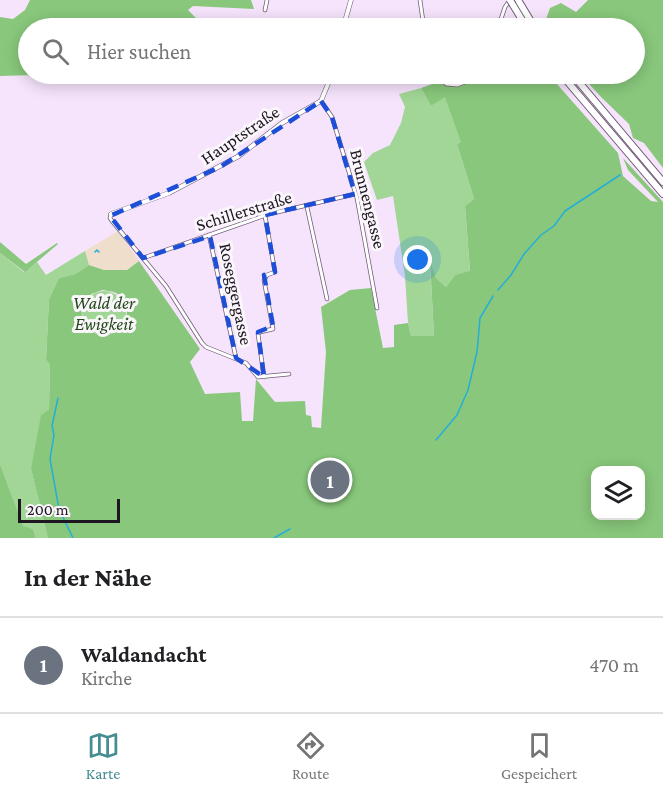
<!DOCTYPE html>
<html lang="de">
<meta charset="utf-8">
<style>
body{margin:0;font-family:"Crimson Pro",serif;background:#f2f2f2;color:#202124}
.controls{position:absolute;right:18px;bottom:18px;display:grid;overflow:hidden;border-radius:12px;box-shadow:0 3px 15px #0003}
.controls button{width:54px;height:54px;display:grid;place-items:center;padding:0;border:0;border-bottom:2px solid #e0e0e0;background:#fff;color:#202124;font:30px sans-serif}
.scale{position:absolute;left:18px;bottom:15px;width:102px;box-sizing:border-box;padding-left:6px;border:3px solid #1e1621;border-top:0;font-size:16px;line-height:21px;white-space:nowrap;color:#1e1621;-webkit-text-stroke:4px #fbf6fc;paint-order:stroke}
.you{position:absolute;left:418px;top:260px;width:21px;height:21px;margin:-15px;border:4px solid #fff;border-radius:50%;background:#1a73e8;box-shadow:0 0 0 9px #1a73e833}
.badge{display:grid;place-items:center;width:39px;height:39px;border-radius:50%;background:#468d92;color:#fff;font-size:20px;font-weight:700}
.pin{position:absolute;translate:-50% -50%;border:3px solid #fff;box-shadow:0 2px 6px #0006}
.list{margin:0;padding:0;list-style:none}
h2{display:flex;justify-content:space-between;align-items:center;height:78px;margin:0;padding:0 24px;font-size:26px}
h2 small{font-size:20px;font-weight:400;color:#757577}
.list li{display:grid;grid-template-columns:39px 1fr auto;gap:18px;align-items:center;box-sizing:border-box;height:96px;padding:0 24px;border-top:2px solid #e0e0e0}
.list b{display:block;font-size:22px;white-space:nowrap}
.list p{margin:0;font-size:20px;white-space:nowrap;color:#757577}
.list em{font-size:20px;font-style:normal;color:#757577}
.icon{flex:none;width:33px;height:33px;fill:none;stroke:currentColor;stroke-width:2;stroke-linecap:round;stroke-linejoin:round}
.map{position:relative;flex:none;width:663px;height:538px;overflow:hidden}
.search{position:absolute;background:#fff;box-shadow:0 3px 15px #0003;left:18px;right:18px;top:18px;height:66px;display:flex;align-items:center;gap:15px;box-sizing:border-box;padding:0 21px;border-radius:33px;color:#757577;font-size:22px}
.sheet{height:174px;background:#fff}
nav{display:flex;justify-content:space-around;align-items:center;box-sizing:border-box;height:84px;border-top:2px solid #e0e0e0;background:#fff;font-size:16px;color:#757577}
nav a{display:grid;justify-items:center;gap:3px}
nav .on{color:#468d92}
.map>svg:first-child{display:block}
.education{fill:#efdecc}
.green{fill:#a1d696}
.forest{fill:#89c87c;fill-rule:evenodd}
.lines{fill:none;stroke-linecap:round;stroke-linejoin:round}
.stream{stroke:#25aed7;stroke-width:1.5}
.minor-casing{stroke:#6e5b74;stroke-width:4.5}
.tertiary-casing{stroke:#6e5b74;stroke-width:5}
.motorway-casing{stroke:#6e5b74;stroke-width:8}
.minor{stroke:#fff;stroke-width:3}
.tertiary{stroke:#fff;stroke-width:4}
.motorway{stroke:#fff;stroke-width:6}
.motorway-bridge-casing{stroke:#6e5b74;stroke-width:8;stroke-linecap:butt}
.motorway-bridge{stroke:#fff;stroke-width:6}
.marked{fill:none;stroke:#1d4ed8;stroke-width:4.5;stroke-dasharray:12 8;stroke-linejoin:round}
.labels{text-anchor:middle;stroke-width:6;stroke-linejoin:round;paint-order:stroke}
.street-label{font-size:18px;fill:#1e1621;stroke:#fbf6fc}
.park-label{font-size:18px;font-style:italic;fill:#1f4916;stroke:#fbf6fc}
</style>
<div class="map">
<svg width="663" height="538" viewBox="0 0 663 538">
<rect width="100%" height="100%" fill="#f6e4fc"/>
<polygon class="education" points="118,231 139,261 127,270 104,270 89,265 85,251"/>
<g class="green">
<polygon points="421,88 431,106 445,96 462,142 457,144 474,199 465,206 470,272 455,275 446,287 436,278 430,264 434,336 411,336 408,323 405,276 393,196 377,200 364,162 373,153 390,145 401,123 405,107 399,94"/>
<polygon points="85,251 89,265 75,274 59,278 49,299 46,360 50,363 49,411 31,469 48,538 36,538 33,529 23,527 0,464 0,253 24,272 37,262 46,275"/>
<circle cx="104" cy="313" r="22"/>
</g>
<g class="forest">
<polygon points="30,0 251,0 254,9 193,6 188,10 197,19 196,22 176,28 28,28 28,74 71,74 0,76 0,17 13,19 25,10"/>
<polygon points="588,0 663,0 663,168 644,143 633,138 629,124 602,98 580,74 634,74 634,28 543,28 550,8 561,3 576,12"/>
<path d="M452,74H548L618,153L623,176L651,201L658,202L628,170L623,158L663,202V538H48L31,469L41,415L49,410L50,364L46,360L49,299L59,278L75,274L89,265L104,270H127L139,261L200,349L190,362L205,394L240,392L242,421H253L256,379L275,402L305,401L306,415L311,416L312,427L321,428L326,352L321,307L350,290L371,288L383,348L394,347V325L408,323L411,336H434L430,261L436,278L446,287L455,275L470,271L465,206L474,199L457,144L461,142L445,97L431,106L421,88L449,78ZM102,290C106,291 112,291 116,293C144,309 112,355 86,326C79,318 81,303 89,296C92,293 98,292 102,290ZM596,470H640V516H596Z"/>
<polygon points="0,242 26,264 57,243 58,244 25,272 0,253"/>
<polygon points="0,464 23,526 33,529 36,538 0,538"/>
</g>
<g class="lines">
<g class="stream">
<polyline points="95,252 97,250 99,252"/>
<polyline points="498,290 511,275 524,254 541,235 554,226 565,211 620,175"/>
<polyline points="58,398 52,426 54,435 50,459 59,509 73,538"/>
<polyline points="436,440 457,415 468,390 477,352 480,318 493,296"/>
<polyline points="274,538 290,529"/>
</g>
<g class="minor-casing">
<g id="minor">
<polyline points="420,0 424,28"/>
<polyline points="265,10 267,0"/>
<polyline points="498,28 505,7 510,0"/>
<polyline points="439,74 446,84 457,85 487,74"/>
<polyline points="321,101 332,117 357,198 377,308"/>
<polyline points="307,207 327,299"/>
<polyline points="111,214 110,218 112,221 166,286 202,343 206,347 246,363 258,377 289,374"/>
<polyline points="209,235 236,358"/>
<polyline points="143,258 269,214 355,194"/>
<polyline points="264,377 258,334 260,332 273,329 264,280 267,275 275,272 265,216"/>
</g>
</g>
<g class="tertiary-casing">
<g id="tertiary">
<polyline points="343,28 351,0"/>
<polyline points="111,214 169,193 239,156 282,123 321,101 332,74"/>
</g>
</g>
<g class="motorway-casing">
<g id="motorway">
<polyline points="518,0 535,28"/>
<polyline points="513,5 527,28"/>
<polyline points="561,74 663,194"/>
<polyline points="572,74 663,182"/>
</g>
</g>
<use href="#minor" class="minor"/>
<use href="#tertiary" class="tertiary"/>
<use href="#motorway" class="motorway"/>
<g class="motorway-bridge-casing">
<polyline id="motorway-bridge" points="510,0 513,5"/>
</g>
<use href="#motorway-bridge" class="motorway-bridge"/>
</g>
<path class="marked" d="M321,101L332,117L355,194L265,215L275,272L264,275L273,326L258,332L264,377L236,358L210,236L143,258L110,216L220,167Z"/>
<g class="labels">
<g class="street-label">
<text transform="translate(240 135) rotate(-34)" y="6">Hauptstraße</text>
<text transform="translate(368 199) rotate(76)" y="6">Brunnengasse</text>
<text transform="translate(244 211) rotate(-17)" y="6">Schillerstraße</text>
<text transform="translate(236 294) rotate(78)" y="6">Roseggergasse</text>
</g>
<g class="park-label">
<text x="104" y="309">Wald der<tspan x="104" dy="21">Ewigkeit</tspan></text>
</g>
</g>
</svg>
<div class="controls">
<button><svg class="icon" aria-label="layers" viewBox="0 0 24 24"><path d="M12 4l9 5-9 5-9-5zM3 14l9 5 9-5"/></svg></button>
</div>
<div class="scale">200 m</div>
<div class="you"></div>
<div class="pin badge" style="left:330px;top:480px;background:#6b7280">1</div>
<div class="search"><svg class="icon" aria-label="search" viewBox="0 0 24 24"><circle cx="10" cy="10" r="6"/><path d="M15 15l6 6"/></svg>Hier suchen</div>
</div>
<section class="sheet">
<h2>In der Nähe<small></small></h2>
<ul class="list">
<li><span class="badge" style="background:#6b7280">1</span><div><b>Waldandacht</b><p>Kirche</p></div><em>470 m</em></li>
</ul>
</section>
<nav>
<a class="on"><svg class="icon" aria-label="map" viewBox="0 0 24 24"><path d="M3 6l6-2 6 2 6-2v14l-6 2-6-2-6 2zM9 4v14M15 6v14"/></svg>Karte</a>
<a><svg class="icon" aria-label="directions" viewBox="0 0 24 24"><path d="M12 3l9 9-9 9-9-9zM9 14v-3h6M13 9l2 2-2 2"/></svg>Route</a>
<a><svg class="icon" aria-label="saved" viewBox="0 0 24 24"><path d="M7 4h10v16l-5-4-5 4z"/></svg>Gespeichert</a>
</nav>
